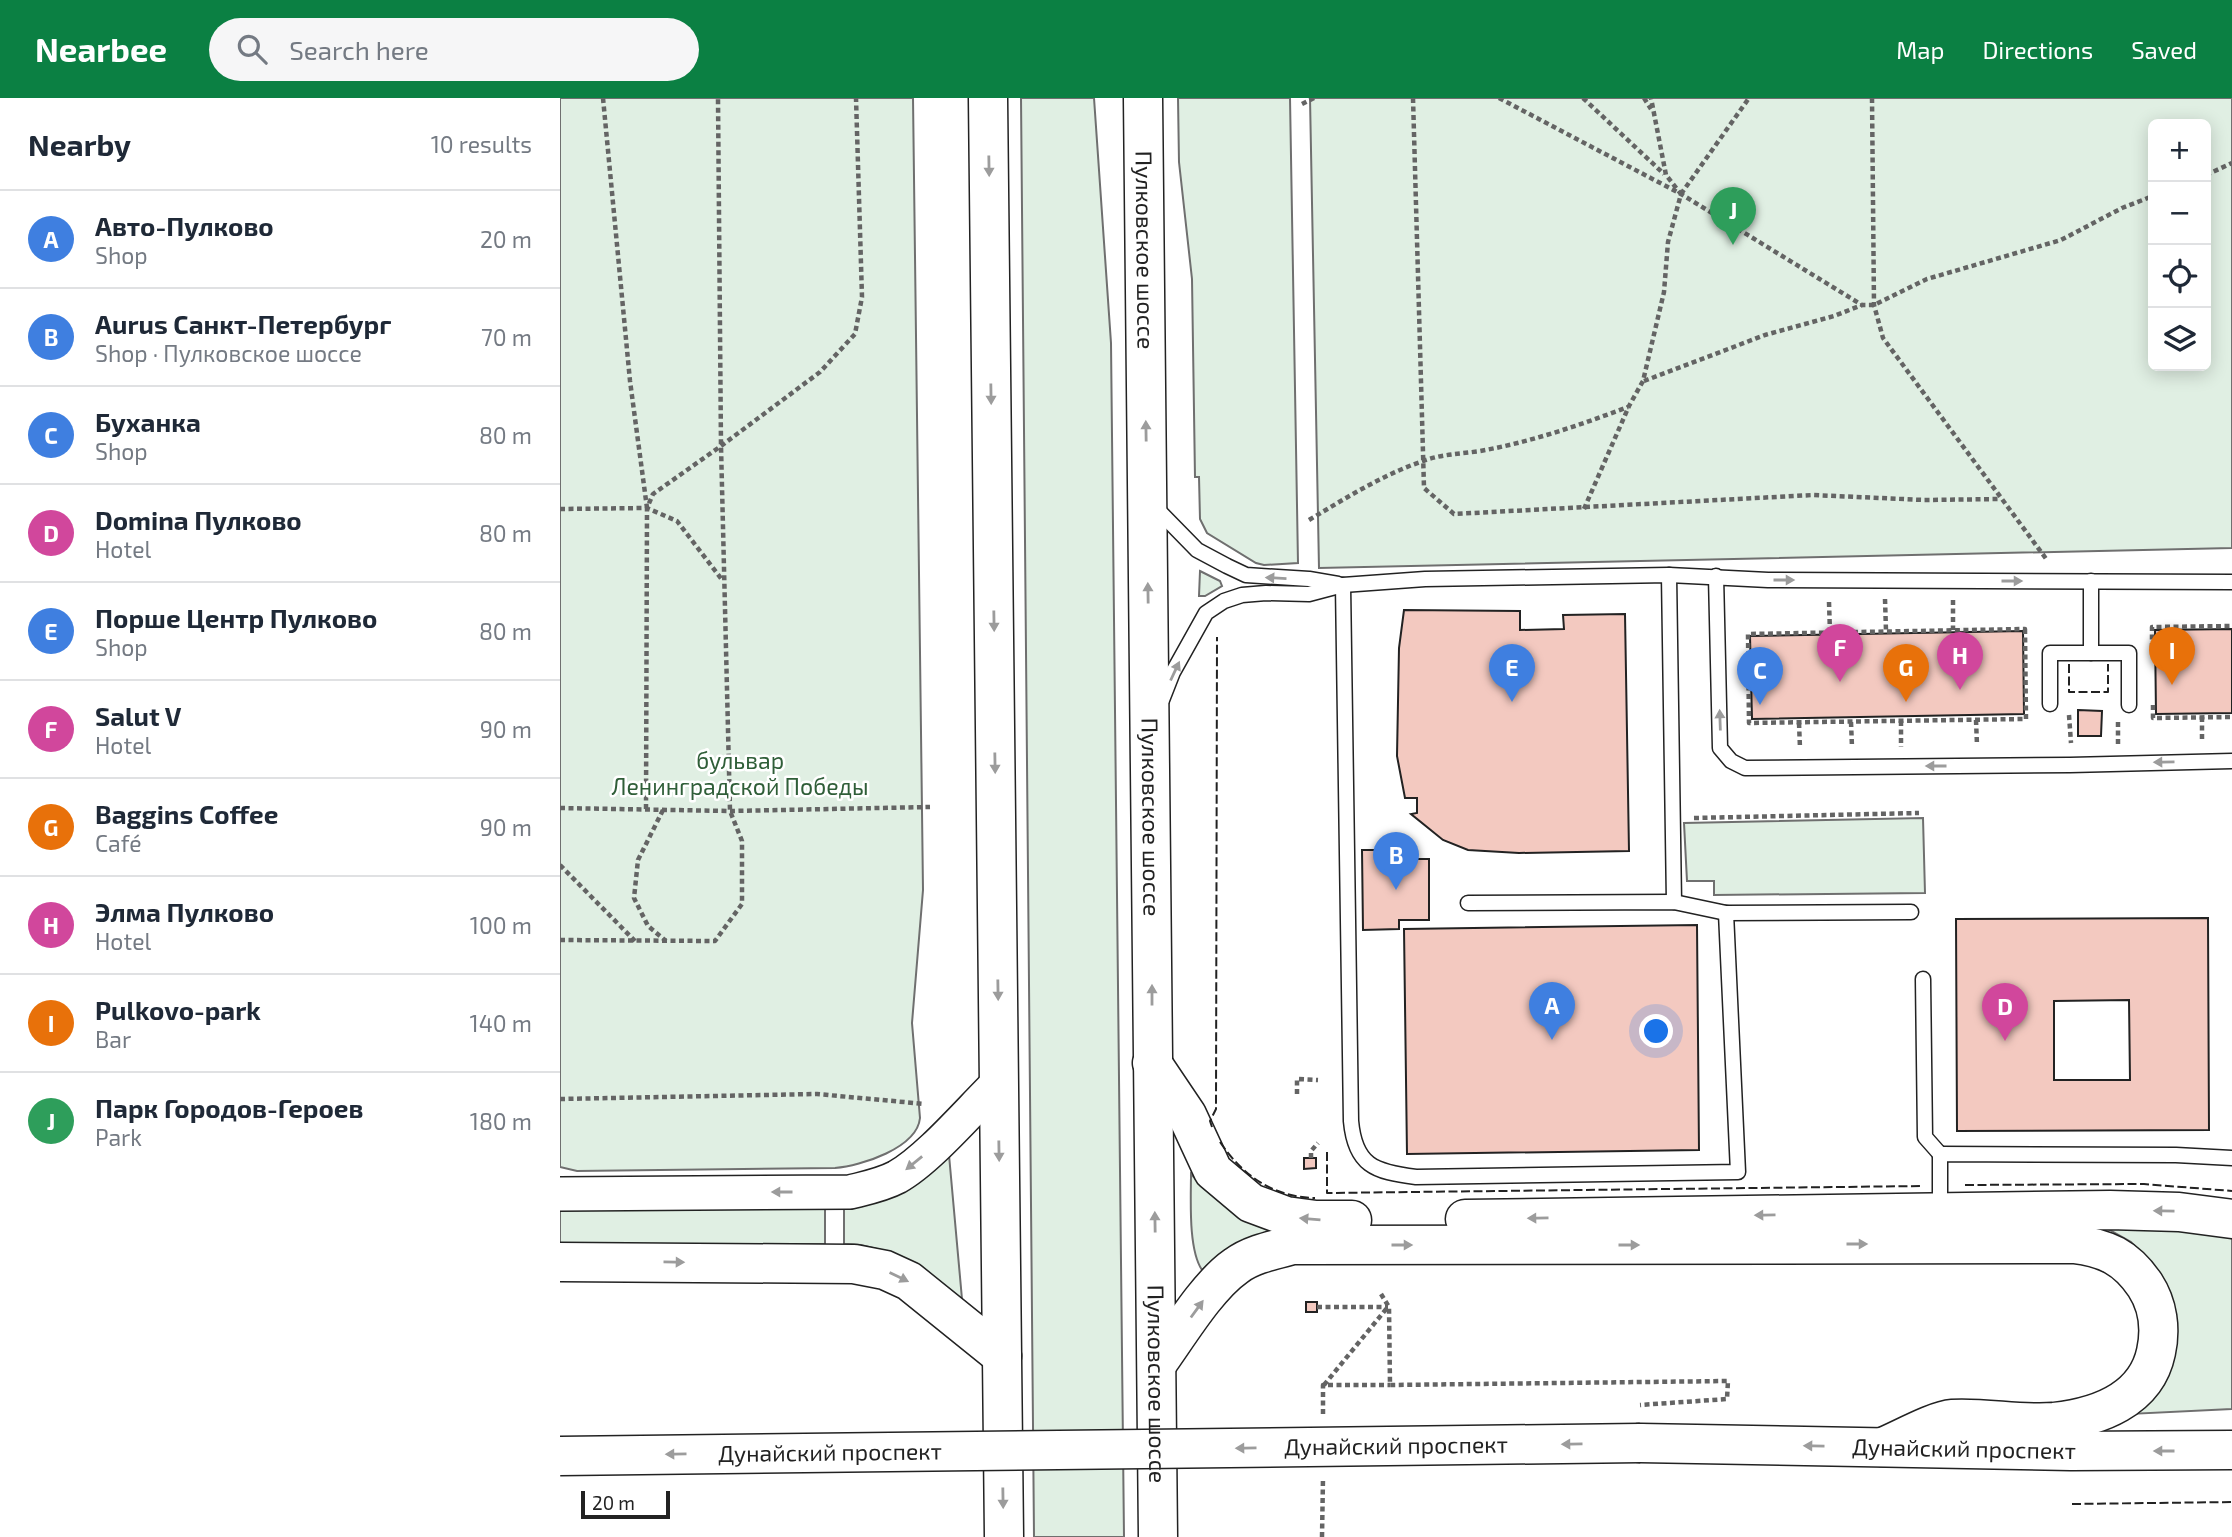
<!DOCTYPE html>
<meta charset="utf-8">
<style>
body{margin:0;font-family:"Exo 2",sans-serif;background:#f6f6f7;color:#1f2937}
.controls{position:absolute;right:21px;top:21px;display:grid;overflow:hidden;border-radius:10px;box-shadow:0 4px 18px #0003}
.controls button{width:63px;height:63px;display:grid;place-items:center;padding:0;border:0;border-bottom:2px solid #e0e1e3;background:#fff;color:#1f2937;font:35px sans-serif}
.scale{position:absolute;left:21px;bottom:18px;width:89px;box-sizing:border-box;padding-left:7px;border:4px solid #222;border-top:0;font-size:19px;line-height:24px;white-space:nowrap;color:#222;-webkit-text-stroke:5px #fff;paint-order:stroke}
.you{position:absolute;left:1097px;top:934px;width:24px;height:24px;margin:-18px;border:5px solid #fff;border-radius:50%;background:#1a73e8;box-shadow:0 0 0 10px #1a73e833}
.badge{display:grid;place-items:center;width:46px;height:46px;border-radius:50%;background:#0b8043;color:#fff;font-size:23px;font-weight:700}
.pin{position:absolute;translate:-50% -58px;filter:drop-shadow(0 2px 4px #0008)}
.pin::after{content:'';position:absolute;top:37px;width:24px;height:21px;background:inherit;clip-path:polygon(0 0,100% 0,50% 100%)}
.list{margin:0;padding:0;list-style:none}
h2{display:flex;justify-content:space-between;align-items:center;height:91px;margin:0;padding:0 28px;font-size:30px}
h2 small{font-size:23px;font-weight:400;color:#747a83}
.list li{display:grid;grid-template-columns:46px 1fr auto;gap:21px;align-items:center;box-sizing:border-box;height:98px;padding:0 28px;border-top:2px solid #e0e1e3}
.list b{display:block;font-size:26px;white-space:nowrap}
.list p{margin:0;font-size:23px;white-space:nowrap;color:#747a83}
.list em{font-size:23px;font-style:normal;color:#747a83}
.icon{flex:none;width:38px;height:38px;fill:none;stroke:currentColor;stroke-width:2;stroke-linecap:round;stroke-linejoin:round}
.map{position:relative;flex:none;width:1672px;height:1439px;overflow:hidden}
header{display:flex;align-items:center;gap:42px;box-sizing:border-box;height:98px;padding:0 35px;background:#0b8043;color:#fff}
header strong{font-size:33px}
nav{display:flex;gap:38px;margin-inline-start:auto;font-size:24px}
.search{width:490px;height:63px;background:#f6f6f7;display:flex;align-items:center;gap:18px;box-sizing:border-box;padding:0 24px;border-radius:38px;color:#747a83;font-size:26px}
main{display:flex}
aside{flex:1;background:#fff}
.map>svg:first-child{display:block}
.green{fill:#e0efe3;stroke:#6f6f6f;stroke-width:2;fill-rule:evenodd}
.building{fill:#f3c9c0;stroke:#222;stroke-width:2;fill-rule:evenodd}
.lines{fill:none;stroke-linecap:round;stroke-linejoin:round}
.service-casing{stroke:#222;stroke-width:17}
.tertiary-casing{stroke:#222;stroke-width:36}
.secondary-casing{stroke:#222;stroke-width:41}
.primary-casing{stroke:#222;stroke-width:41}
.path{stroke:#646464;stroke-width:4.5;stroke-dasharray:5 3.5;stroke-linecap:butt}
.service{stroke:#fff;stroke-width:14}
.tertiary{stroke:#fff;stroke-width:33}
.secondary{stroke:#fff;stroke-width:38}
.primary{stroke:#fff;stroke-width:38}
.secondary-bridge-casing{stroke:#222;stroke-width:41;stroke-linecap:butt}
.secondary-bridge{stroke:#fff;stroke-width:38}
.fence{stroke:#222;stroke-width:2;stroke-dasharray:9 3.5;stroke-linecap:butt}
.oneway{fill:#9c9c9c}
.labels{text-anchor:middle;stroke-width:5;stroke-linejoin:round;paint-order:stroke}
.street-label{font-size:23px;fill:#222;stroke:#fff}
.park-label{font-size:23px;fill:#2f5e38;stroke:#fff}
</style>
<header>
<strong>Nearbee</strong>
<div class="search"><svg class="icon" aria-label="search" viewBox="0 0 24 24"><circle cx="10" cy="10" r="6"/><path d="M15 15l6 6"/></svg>Search here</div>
<nav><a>Map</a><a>Directions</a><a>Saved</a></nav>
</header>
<main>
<aside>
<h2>Nearby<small>10 results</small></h2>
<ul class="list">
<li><span class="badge" style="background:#3f7fe0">A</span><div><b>Авто-Пулково</b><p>Shop</p></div><em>20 m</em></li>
<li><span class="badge" style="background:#3f7fe0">B</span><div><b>Aurus Санкт-Петербург</b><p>Shop · Пулковское шоссе</p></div><em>70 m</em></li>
<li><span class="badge" style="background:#3f7fe0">C</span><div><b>Буханка</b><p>Shop</p></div><em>80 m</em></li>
<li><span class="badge" style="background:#d1479c">D</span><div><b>Domina Пулково</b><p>Hotel</p></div><em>80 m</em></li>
<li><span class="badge" style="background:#3f7fe0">E</span><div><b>Порше Центр Пулково</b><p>Shop</p></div><em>80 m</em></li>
<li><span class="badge" style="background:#d1479c">F</span><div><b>Salut V</b><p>Hotel</p></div><em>90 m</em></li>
<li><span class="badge" style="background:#e8710a">G</span><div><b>Baggins Coffee</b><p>Café</p></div><em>90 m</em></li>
<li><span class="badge" style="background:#d1479c">H</span><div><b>Элма Пулково</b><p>Hotel</p></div><em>100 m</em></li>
<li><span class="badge" style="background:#e8710a">I</span><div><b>Pulkovo-park</b><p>Bar</p></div><em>140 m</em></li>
<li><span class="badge" style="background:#2e9e5b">J</span><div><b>Парк Городов-Героев</b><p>Park</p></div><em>180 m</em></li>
</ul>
</aside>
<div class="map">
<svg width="1672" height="1439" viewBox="0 0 1672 1439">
<rect width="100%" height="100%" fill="#fff"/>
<g class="green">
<path d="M0,0H353L363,792L352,925L360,1020C357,1050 301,1068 275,1070L17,1073L0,1069Z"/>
<polygon points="461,0 534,0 551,245 564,1439 474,1439"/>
<polygon points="618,0 730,0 738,465 704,467 696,465 647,435 640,421 639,379 635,379 632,181 619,64"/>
<path d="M750,0H1672V450L759,470ZM1593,26H1646V268H1593Z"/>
<polygon points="640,473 660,483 662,488 645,498 639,498"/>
<polygon points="1363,720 1365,795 1154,797 1154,783 1127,783 1124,725"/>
<polygon points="389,1057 402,1201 399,1204 329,1154 301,1147 284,1146 284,1106"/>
<path d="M631,1076C660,1109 682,1118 723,1130C689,1142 670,1148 642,1172C628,1151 631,1101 631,1076Z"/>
<polygon points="265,1106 265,1146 0,1149 0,1109"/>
<polygon points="1541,1127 1672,1131 1672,1311 1570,1316 1584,1299 1583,1157 1571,1144"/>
</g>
<g class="building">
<polygon points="844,512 960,513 960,532 1004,531 1003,517 1065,516 1069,753 959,755 908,752 883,742 851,716 857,715 857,700 845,700 837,658 839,550"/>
<polygon points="1672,531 1672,615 1596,616 1595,532"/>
<polygon points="1463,533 1464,616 1192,621 1190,538"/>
<polygon points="1518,612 1542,613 1541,638 1518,638"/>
<polygon points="802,752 837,752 837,761 869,761 869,822 839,822 839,831 803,832"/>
<path d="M1648,820L1649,1032L1397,1033L1396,821ZM1569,902L1570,982H1494V903Z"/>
<polygon points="1137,827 1139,1052 847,1056 844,831"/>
<polygon points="744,1060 756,1060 756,1070 744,1071"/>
<rect x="746" y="1204" width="11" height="10"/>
</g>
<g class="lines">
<g class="service-casing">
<g id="service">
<polyline points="593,407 637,452 667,468 686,477 749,481 778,486"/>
<polyline points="1109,477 1114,804"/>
<polyline points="1156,478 1160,650 1171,663 1185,670 1510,667 1672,663"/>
<path d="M783,487L791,1023C795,1067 814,1074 856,1079L1178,1074L1166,815"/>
<polyline points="1531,555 1531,483"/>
<polyline points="602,602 613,574 646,515 664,503 682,497 706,495 749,496 783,487 865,481 1109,477 1208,482 1672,484"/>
<polyline points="1490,606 1490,555 1569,555 1569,607"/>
<polyline points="908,805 1114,804 1166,815 1351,814"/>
<polyline points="1363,881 1365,1039 1380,1056"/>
<polyline points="1380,1113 1380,1056 1616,1057 1672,1060"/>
</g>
</g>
<g class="tertiary-casing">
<path id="tertiary" d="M0,1096L290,1094C306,1090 322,1087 337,1079C369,1061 411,1011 439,984"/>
</g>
<g class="secondary-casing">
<g id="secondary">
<polyline points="592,965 627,1017 653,1073 691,1105 726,1118 756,1122 792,1122"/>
<polyline points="905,1121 1550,1112 1619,1114 1672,1121"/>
<polyline points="0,1164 294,1166 325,1172 349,1183 442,1258"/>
<path d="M597,1266C618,1237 647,1188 676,1168C692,1156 714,1152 733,1147L1514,1146C1546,1150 1566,1159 1585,1187C1598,1207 1601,1231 1596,1254C1586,1302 1538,1319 1494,1324C1461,1327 1426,1319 1392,1321C1376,1322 1340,1342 1323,1349"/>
<path id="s1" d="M1080,1345L1511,1353L1672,1352"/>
</g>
</g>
<g class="primary-casing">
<g id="primary">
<polyline points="428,0 444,1439"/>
<path id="s2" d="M583,0L598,1439"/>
</g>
</g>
<g class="path">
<polyline points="43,0 70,283 87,410"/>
<polyline points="853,0 864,390 894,416 1253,397 1364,402 1441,401"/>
<polyline points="939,0 1121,96 1302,207 1314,207 1367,181 1501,142 1562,110 1593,98"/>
<polyline points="1023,0 1104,76"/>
<polyline points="1084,0 1091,11"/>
<polyline points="1312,0 1314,207 1323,240 1487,462"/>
<polyline points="742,6 754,0"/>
<polyline points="1646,77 1672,65"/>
<polyline points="1121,96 1189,0"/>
<polyline points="1084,283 1205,237 1274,218 1302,207"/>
<polyline points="0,411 87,410 117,423 163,483"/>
<polyline points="1024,411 1069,308 1083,283 1104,194 1108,144 1121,96 1106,77 1091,0"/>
<path d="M749,422C786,400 822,377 863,363C882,356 900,356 920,353C971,344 1020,327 1068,309"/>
<polyline points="1325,501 1326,533"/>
<polyline points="1393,502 1393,532"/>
<polyline points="1269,504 1270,534"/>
<polygon points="1465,531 1466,621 1189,625 1188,536"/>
<polyline points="1592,550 1592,529 1672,528"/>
<polyline points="1593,607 1593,620 1672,619"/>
<polyline points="1509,617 1511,645"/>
<polyline points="1642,619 1642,644"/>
<polyline points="1416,622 1417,647"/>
<polyline points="1341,623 1341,649"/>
<polyline points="1291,624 1292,649"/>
<polyline points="1558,624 1558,647"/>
<polyline points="1239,625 1240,650"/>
<polyline points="0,710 170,713 370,709"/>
<polyline points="86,711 87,410 93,396 161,348 260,274 295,236 302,199 296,0"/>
<polyline points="103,712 78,762 74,800 88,828 106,843"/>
<polyline points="1134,720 1359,715"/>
<polyline points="0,767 75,843"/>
<polyline points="0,842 155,843 182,806 182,743 170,713 161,348 158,0"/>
<polyline points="737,996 737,981 758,982"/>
<polyline points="0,1001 257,996 365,1006"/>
<polyline points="751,1060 751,1053 758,1045"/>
<polyline points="821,1196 829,1209 830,1287 1168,1283 1167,1301 1080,1307"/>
<polyline points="757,1209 828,1209"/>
<polyline points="764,1287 827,1210"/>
<polyline points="763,1316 763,1287 830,1287"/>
<polyline points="762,1439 763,1380"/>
</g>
<use href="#service" class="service"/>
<use href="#tertiary" class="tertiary"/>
<use href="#secondary" class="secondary"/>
<use href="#primary" class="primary"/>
<g class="secondary-bridge-casing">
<g id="secondary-bridge">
<path id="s3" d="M0,1358L1080,1345"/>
</g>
</g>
<use href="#secondary-bridge" class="secondary-bridge"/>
<g class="fence">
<polyline points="1509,566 1509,594 1548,594 1548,566"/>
<polyline points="652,1029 650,1023 656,1011 657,539"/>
<path d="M660,1044C683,1078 713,1099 755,1100"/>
<polyline points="767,1054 767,1095 1363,1088"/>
<polyline points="1405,1087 1584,1086 1672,1093"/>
<polyline points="1512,1406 1672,1404"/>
</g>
</g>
<defs><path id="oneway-solid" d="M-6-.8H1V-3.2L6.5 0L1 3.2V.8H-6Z" transform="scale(1.75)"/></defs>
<g class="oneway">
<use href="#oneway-solid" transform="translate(429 68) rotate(89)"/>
<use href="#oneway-solid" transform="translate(431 296) rotate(89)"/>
<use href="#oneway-solid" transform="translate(586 333) rotate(-91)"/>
<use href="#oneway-solid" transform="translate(716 480) rotate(-177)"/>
<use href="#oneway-solid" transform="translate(1224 482)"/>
<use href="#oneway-solid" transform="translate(1452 483)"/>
<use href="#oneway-solid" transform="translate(588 495) rotate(-91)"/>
<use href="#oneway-solid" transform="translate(434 523) rotate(89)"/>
<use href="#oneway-solid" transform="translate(615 573) rotate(-65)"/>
<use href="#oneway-solid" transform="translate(1160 622) rotate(-92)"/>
<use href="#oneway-solid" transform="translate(1604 664) rotate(179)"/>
<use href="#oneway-solid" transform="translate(435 665) rotate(89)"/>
<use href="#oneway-solid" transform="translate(1376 668) rotate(180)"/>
<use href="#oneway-solid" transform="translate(438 892) rotate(89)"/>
<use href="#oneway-solid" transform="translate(592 897) rotate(-90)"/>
<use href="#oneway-solid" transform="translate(439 1053) rotate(89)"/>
<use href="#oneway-solid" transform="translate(354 1065) rotate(141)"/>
<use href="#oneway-solid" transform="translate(222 1094) rotate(180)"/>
<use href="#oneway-solid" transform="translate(1604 1113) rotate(-179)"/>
<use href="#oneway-solid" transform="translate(1205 1117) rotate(179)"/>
<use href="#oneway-solid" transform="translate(978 1120) rotate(179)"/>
<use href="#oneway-solid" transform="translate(750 1121) rotate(-175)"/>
<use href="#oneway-solid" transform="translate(595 1124) rotate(-91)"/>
<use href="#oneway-solid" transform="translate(1297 1146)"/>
<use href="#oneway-solid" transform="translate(842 1147)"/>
<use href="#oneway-solid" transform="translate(1069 1147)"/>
<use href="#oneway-solid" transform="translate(114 1164) rotate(1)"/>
<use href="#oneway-solid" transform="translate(339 1179) rotate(26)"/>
<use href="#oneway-solid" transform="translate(637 1211) rotate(-54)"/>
<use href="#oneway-solid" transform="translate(1012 1346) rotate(179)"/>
<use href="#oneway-solid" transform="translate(1254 1348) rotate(-179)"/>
<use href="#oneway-solid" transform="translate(686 1350) rotate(179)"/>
<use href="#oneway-solid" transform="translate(1604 1353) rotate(180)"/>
<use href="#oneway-solid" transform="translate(116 1356) rotate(179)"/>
<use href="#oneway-solid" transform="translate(443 1400) rotate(89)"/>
</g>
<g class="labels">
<g class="street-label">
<text dy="8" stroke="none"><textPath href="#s2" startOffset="152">Пулковское шоссе</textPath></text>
<text dy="8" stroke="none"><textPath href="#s2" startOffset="719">Пулковское шоссе</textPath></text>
<text dy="8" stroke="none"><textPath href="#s2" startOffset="1286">Пулковское шоссе</textPath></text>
<text dy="8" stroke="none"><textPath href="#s3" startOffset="836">Дунайский проспект</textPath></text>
<text dy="8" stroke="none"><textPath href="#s1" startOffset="324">Дунайский проспект</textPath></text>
<text dy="8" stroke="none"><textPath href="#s3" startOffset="270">Дунайский проспект</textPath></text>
</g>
<g class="park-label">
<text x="180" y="671">бульвар<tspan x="180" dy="26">Ленинградской Победы</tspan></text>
</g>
</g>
</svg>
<div class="controls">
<button>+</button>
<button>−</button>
<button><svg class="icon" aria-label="locate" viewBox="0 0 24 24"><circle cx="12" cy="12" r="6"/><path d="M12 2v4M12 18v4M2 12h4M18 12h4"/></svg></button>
<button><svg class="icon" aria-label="layers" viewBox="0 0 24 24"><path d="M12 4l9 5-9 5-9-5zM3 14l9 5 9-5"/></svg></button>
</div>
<div class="scale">20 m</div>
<div class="you"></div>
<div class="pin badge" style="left:992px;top:942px;background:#3f7fe0">A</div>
<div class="pin badge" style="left:836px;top:792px;background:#3f7fe0">B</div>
<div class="pin badge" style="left:1200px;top:607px;background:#3f7fe0">C</div>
<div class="pin badge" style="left:1445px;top:943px;background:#d1479c">D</div>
<div class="pin badge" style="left:952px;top:604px;background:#3f7fe0">E</div>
<div class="pin badge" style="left:1280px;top:584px;background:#d1479c">F</div>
<div class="pin badge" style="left:1346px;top:604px;background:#e8710a">G</div>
<div class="pin badge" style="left:1400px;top:592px;background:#d1479c">H</div>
<div class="pin badge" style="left:1612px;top:587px;background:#e8710a">I</div>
<div class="pin badge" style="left:1173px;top:147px;background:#2e9e5b">J</div>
</div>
</main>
